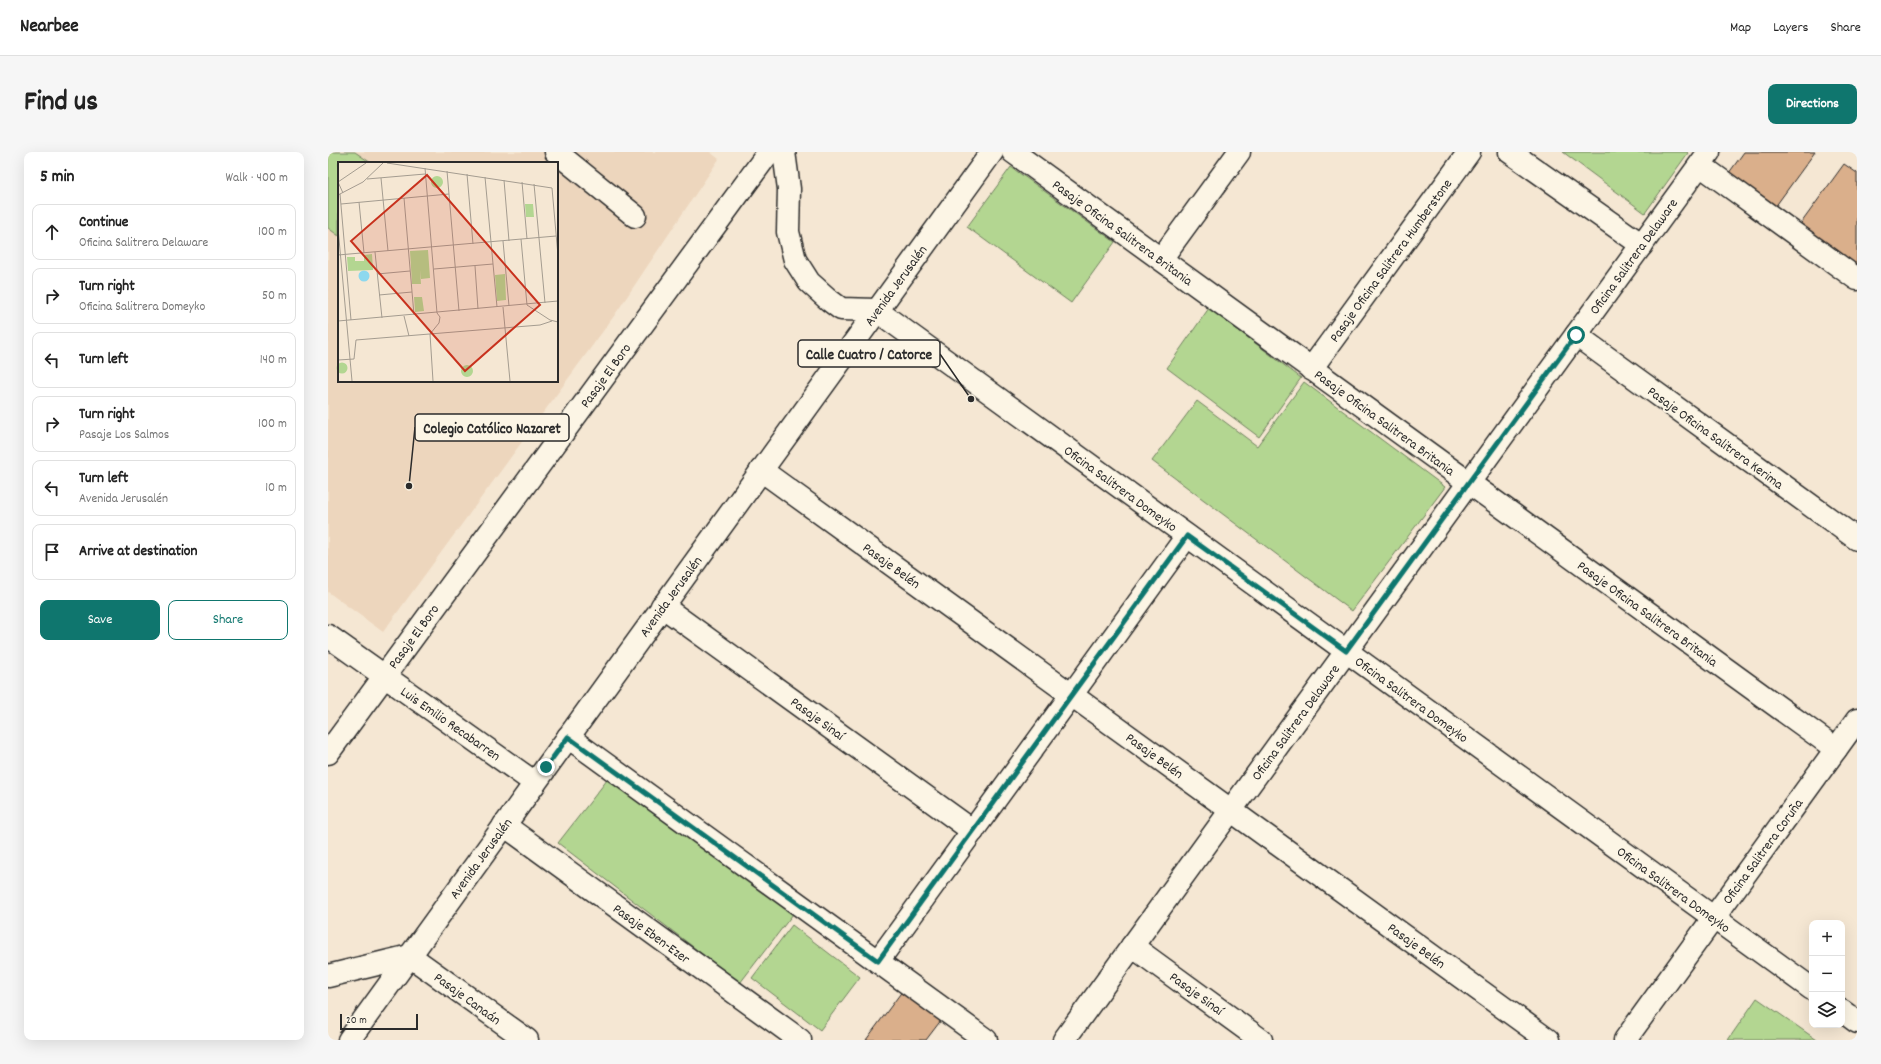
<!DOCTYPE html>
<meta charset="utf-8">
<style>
body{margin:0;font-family:Dekko,sans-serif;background:#f6f6f6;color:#222}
.controls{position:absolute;right:12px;bottom:12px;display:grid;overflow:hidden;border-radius:8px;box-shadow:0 4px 16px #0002}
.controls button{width:36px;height:36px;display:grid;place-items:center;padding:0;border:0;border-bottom:1px solid #e0e0e0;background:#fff;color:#222;font:20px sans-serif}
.scale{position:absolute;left:12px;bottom:10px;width:78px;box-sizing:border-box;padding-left:4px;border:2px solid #2b2b2b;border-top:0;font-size:11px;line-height:14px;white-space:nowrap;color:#2b2b2b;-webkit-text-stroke:3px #fcf5e5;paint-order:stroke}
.stop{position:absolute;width:12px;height:12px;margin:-9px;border:3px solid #0f766e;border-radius:50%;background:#fff}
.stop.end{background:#0f766e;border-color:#fff;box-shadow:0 1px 4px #0008}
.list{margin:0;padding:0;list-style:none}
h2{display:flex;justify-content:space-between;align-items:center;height:52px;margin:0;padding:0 16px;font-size:17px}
h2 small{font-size:13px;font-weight:400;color:#767676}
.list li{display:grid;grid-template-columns:26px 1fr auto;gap:12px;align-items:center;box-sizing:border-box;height:56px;margin:0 8px 8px;padding:0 8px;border:1px solid #e0e0e0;border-radius:8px}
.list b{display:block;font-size:15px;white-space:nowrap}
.list p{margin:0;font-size:13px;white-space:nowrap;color:#767676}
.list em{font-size:13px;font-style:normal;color:#767676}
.actions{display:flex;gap:8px;padding:12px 16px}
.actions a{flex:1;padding:9px 0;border:1px solid #0f766e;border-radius:8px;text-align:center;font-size:14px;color:#0f766e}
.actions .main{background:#0f766e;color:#fff}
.icon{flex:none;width:22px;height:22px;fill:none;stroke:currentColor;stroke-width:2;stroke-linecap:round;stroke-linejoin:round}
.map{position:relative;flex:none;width:1529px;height:888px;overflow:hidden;border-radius:8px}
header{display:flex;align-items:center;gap:24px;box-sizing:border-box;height:56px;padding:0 20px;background:#fff;border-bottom:1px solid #e0e0e0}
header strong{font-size:19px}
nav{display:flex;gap:22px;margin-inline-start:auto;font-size:14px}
.intro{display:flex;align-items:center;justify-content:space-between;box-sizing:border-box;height:96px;padding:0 24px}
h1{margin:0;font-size:28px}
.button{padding:10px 18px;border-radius:8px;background:#0f766e;color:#fff;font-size:14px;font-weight:700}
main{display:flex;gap:24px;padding:0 24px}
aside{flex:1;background:#fff;border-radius:8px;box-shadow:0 4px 16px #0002}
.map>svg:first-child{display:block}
.built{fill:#edd6bd;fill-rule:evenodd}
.green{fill:#b3d691;stroke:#6f805e}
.building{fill:#daaf8b;stroke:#2b2b2b}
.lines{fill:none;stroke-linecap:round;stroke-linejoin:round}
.minor-casing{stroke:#2b2b2b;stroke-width:25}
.minor{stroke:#fcf5e5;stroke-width:22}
.route{stroke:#0f766e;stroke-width:5}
.labels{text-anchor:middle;stroke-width:4;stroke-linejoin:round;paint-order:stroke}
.street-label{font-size:14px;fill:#2b2b2b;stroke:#fcf5e5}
.inset-road{fill:none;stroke:#a49c90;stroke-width:1}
.view{fill:#c8321e;fill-opacity:0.15;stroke:#c8321e;stroke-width:2}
.inset-edge{fill:none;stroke:#2b2b2b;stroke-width:2}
.leader{fill:none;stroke:#2b2b2b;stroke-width:1.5}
.callout-dot{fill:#2b2b2b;stroke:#fcf5e5;stroke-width:1.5}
.callout{fill:#fcf5e5;stroke:#2b2b2b;stroke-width:1.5}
.callout-label{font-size:15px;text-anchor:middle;font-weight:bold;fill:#2b2b2b}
</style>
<header>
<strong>Nearbee</strong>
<nav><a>Map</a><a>Layers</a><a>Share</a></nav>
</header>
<div class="intro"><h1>Find us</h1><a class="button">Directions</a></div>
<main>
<aside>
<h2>5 min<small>Walk · 400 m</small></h2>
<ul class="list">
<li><svg class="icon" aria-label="ahead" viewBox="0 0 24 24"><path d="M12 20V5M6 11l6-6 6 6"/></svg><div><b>Continue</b><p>Oficina Salitrera Delaware</p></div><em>100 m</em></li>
<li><svg class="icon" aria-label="right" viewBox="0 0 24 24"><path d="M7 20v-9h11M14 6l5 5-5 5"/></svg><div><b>Turn right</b><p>Oficina Salitrera Domeyko</p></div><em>50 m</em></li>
<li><svg class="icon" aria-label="left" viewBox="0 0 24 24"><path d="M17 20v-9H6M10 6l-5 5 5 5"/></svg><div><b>Turn left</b></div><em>140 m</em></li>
<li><svg class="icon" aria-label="right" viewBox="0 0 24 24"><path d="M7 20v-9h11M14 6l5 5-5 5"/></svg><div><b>Turn right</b><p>Pasaje Los Salmos</p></div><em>100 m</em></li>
<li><svg class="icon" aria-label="left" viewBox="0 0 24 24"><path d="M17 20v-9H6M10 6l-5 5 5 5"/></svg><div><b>Turn left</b><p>Avenida Jerusalén</p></div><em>10 m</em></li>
<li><svg class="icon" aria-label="arrive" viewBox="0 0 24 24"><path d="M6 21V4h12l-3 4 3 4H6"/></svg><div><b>Arrive at destination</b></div></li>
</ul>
<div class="actions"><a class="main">Save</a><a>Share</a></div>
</aside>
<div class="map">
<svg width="1529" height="888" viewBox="0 0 1529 888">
<rect width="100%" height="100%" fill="#f5e7d3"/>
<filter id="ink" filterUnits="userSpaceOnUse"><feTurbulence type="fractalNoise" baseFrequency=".025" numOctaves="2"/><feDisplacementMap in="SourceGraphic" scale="8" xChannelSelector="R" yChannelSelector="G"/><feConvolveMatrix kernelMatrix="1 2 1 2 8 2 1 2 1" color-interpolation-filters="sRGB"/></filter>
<g filter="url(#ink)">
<path class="built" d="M0,0H382L391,7L286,164L55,480L0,440ZM11,11H229V229H11Z"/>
<g class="green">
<polygon points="0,0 27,0 43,11 11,11 11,84 0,76"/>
<polygon points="1235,0 1359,0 1360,1 1317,61"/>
<polygon points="683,15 787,90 743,151 639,75"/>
<polygon points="881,156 973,226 931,285 839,216"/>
<polygon points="976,230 1117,335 1024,459 824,309 869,249 929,294"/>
<polygon points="283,623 465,762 412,831 230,691"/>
<polygon points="464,773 532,825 492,878 424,826"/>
<polygon points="1429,846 1489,888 1400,888"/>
</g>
<g class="building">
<polygon points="1416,0 1487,0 1444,59 1398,25"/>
<polygon points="1516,12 1529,21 1529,116 1471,74"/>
<polygon points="575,838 614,867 598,888 538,888"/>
</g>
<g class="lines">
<g class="minor-casing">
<g id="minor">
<polyline points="228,0 307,64"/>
<polyline points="456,0 461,37 460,80 467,108 481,130 501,148 513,157 548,158 1484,837"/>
<polyline points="685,0 1508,597"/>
<polyline points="1182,0 1314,93"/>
<polyline points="1372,13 1529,127"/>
<polyline points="833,107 911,0"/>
<polyline points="1248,183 1529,387"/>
<polyline points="983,217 1141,0"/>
<polyline points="433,318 1220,888"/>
<polyline points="334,454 645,679"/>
<polyline points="0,484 207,631"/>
<polyline points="240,585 658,888"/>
<polyline points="0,601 441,0"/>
<polyline points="176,673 472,888"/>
<polyline points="804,794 933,888"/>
<polyline points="550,809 859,384"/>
<polyline points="0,824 82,804 199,888"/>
<polyline points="1514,859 1529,870"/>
<polyline points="21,888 664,0"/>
<polyline points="736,888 1381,0"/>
<polyline points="1297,888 1529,568"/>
</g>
</g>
<use href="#minor" class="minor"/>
</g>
</g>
<g class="lines" filter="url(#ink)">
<polyline class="route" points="218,615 240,585 550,809 859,384 1018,499 1248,183"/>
</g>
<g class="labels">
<g class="street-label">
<text transform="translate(795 80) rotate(36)" y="5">Pasaje Oficina Salitrera Britania</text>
<text transform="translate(1305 104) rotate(-54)" y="5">Oficina Salitrera Delaware</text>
<text transform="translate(1062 108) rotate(-54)" y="5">Pasaje Oficina Salitrera Humberstone</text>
<text transform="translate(567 133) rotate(-54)" y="5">Avenida Jerusalén</text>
<text transform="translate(277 223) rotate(-54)" y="5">Pasaje El Boro</text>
<text transform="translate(1057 270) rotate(36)" y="5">Pasaje Oficina Salitrera Britania</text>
<text transform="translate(1388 285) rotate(36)" y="5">Pasaje Oficina Salitrera Kerima</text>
<text transform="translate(793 336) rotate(36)" y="5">Oficina Salitrera Domeyko</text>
<text transform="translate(564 413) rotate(36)" y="5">Pasaje Belén</text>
<text transform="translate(342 444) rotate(-54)" y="5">Avenida Jerusalén</text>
<text transform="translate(1320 461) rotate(36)" y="5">Pasaje Oficina Salitrera Britania</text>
<text transform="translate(85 484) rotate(-54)" y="5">Pasaje El Boro</text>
<text transform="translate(1084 547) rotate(36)" y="5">Oficina Salitrera Domeyko</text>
<text transform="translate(490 566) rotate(36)" y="5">Pasaje Sinaí</text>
<text transform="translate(967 570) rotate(-54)" y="5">Oficina Salitrera Delaware</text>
<text transform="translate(123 571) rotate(35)" y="5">Luis Emilio Recabarren</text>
<text transform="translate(827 603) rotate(36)" y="5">Pasaje Belén</text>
<text transform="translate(1434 699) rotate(-54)" y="5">Oficina Salitrera Coruña</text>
<text transform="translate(152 706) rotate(-54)" y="5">Avenida Jerusalén</text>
<text transform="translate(1346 737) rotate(36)" y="5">Oficina Salitrera Domeyko</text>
<text transform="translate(324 781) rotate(36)" y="5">Pasaje Eben-Ezer</text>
<text transform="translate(1089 793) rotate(36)" y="5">Pasaje Belén</text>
<text transform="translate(869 841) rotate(36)" y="5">Pasaje Sinaí</text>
<text transform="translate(140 846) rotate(36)" y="5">Pasaje Canaán</text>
</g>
</g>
<g transform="translate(10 10)">
<rect width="220" height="220" fill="#f5e7d3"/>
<path d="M93 20a6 6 0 1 1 12 0a6 6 0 1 1-12 0ZM187,42H195L196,55H188ZM90,88L92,116L83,117L82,108L83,122H74L72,89ZM34,92L35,108L10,109L9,95H17V99H26V93ZM167,112L168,138L159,139L157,113ZM76,135H84L86,149L77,150ZM-1.5 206a5.5 5.5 0 1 1 11 0a5.5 5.5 0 1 1-11 0ZM123 209a6 6 0 1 1 12 0a6 6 0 1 1-12 0Z" fill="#b3d691"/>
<path d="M20.5 114a5.5 5.5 0 1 1 11 0a5.5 5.5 0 1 1-11 0Z" fill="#8dd8ee"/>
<path class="inset-road" d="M49,1L214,26L220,94M87,6L99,151L102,155L101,161L92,172L95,219M109,9L121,149M129,12L135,82M147,15L159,145M43,16L50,89M29,17L87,12M166,18L171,79M0,20L28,1M0,20L5,31M184,20L189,77M196,22L207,141M2,32L13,158M0,33L25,20L45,1M66,36L76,153M21,40L26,91M3,42L111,32M0,66L14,219M183,77L189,143L212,158L220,160M165,79L171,144M37,90L44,156M0,93L218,74M137,104L140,147M96,107L155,102M39,112L72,109M41,133L74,130M165,145L172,219M66,154L71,174M0,159L220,139M0,198L16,197L18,178L202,163L214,159"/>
<path class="view" d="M89,13L202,143L127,209L13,79Z"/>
<rect width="220" height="220" class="inset-edge"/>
</g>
<path class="leader" d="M643 247L612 202M81 334L87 275"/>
<g class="callout-dot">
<circle cx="643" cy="247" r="4"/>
<circle cx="81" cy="334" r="4"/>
</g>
<g class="callout">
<rect x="470" y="188" width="142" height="27" rx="4"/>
<rect x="87" y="262" width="154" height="27" rx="4"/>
</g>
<g class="callout-label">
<text x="541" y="207">Calle Cuatro / Catorce</text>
<text x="164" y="281">Colegio Católico Nazaret</text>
</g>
</svg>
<div class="controls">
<button>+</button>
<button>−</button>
<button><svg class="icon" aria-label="layers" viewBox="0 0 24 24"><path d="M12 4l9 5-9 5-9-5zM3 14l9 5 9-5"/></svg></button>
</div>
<div class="scale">20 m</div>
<div class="stop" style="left:1248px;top:183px"></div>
<div class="stop end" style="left:218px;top:615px"></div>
</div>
</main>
